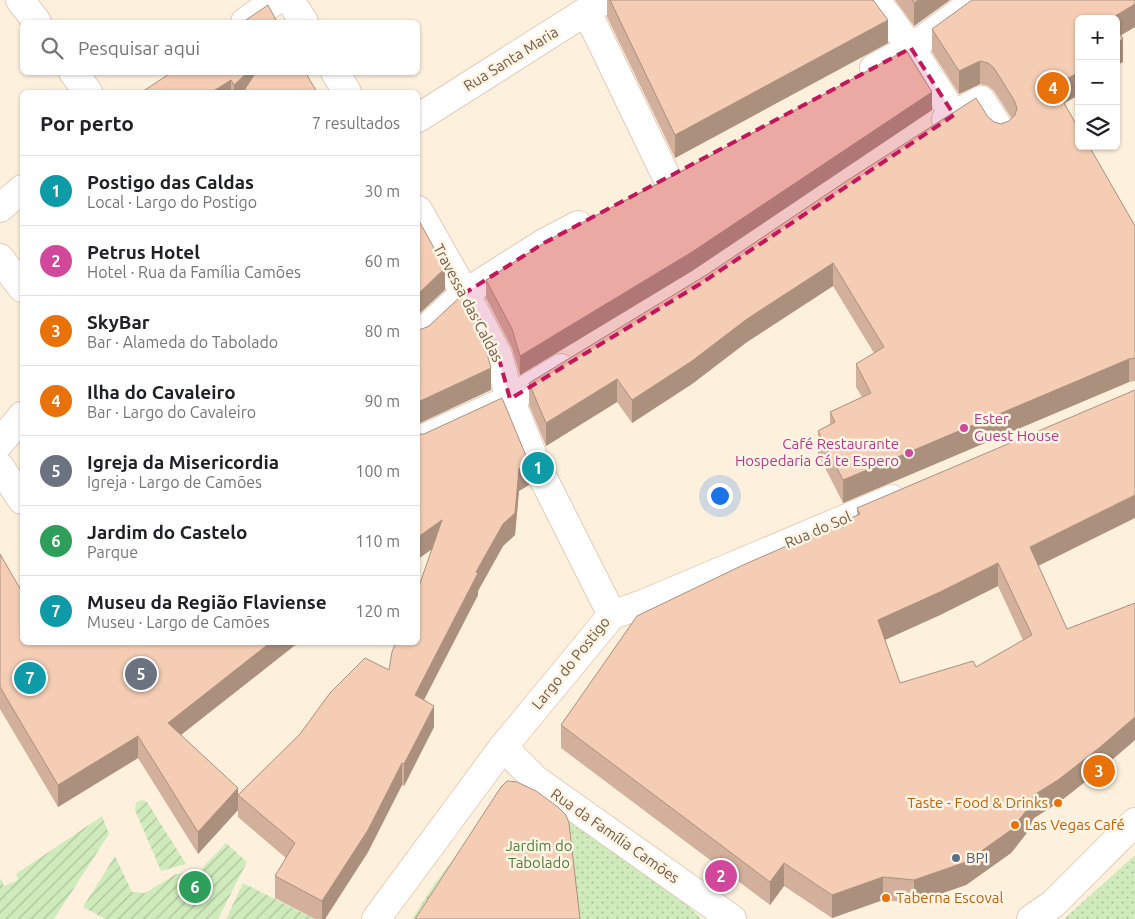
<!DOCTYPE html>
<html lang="pt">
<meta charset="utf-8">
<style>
body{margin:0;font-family:Ubuntu,sans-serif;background:#f2f2f2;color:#202124}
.controls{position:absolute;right:15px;top:15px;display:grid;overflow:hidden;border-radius:8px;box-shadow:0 1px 4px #0004}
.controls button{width:45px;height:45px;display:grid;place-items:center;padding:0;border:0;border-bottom:1px solid #e0e0e0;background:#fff;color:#202124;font:25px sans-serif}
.you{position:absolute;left:719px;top:495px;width:18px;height:18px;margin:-12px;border:4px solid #fff;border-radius:50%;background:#1a73e8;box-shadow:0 0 0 8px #1a73e833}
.badge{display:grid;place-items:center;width:32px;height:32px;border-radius:50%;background:#2563eb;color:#fff;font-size:16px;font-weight:700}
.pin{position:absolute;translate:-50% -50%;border:2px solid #fff;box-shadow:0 1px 5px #0006}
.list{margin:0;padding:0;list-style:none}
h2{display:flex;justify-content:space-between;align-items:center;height:65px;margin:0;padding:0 20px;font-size:21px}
h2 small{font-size:16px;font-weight:400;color:#757577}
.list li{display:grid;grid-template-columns:32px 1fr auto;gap:15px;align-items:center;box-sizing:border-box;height:70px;padding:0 20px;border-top:1px solid #e0e0e0}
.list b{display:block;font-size:19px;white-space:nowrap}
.list p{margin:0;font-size:16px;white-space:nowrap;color:#757577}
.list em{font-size:16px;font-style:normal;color:#757577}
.icon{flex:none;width:28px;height:28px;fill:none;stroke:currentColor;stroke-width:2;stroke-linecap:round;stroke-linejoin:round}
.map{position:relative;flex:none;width:1135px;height:919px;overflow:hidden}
.search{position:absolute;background:#fff;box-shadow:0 1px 4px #0004;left:20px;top:20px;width:400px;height:55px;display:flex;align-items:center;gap:12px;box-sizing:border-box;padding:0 18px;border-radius:8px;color:#757577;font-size:19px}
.panel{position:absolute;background:#fff;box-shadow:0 1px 4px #0004;left:20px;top:90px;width:400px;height:555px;border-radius:8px}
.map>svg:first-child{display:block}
.park{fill:url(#park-dots)}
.garden{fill:url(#garden-furrows)}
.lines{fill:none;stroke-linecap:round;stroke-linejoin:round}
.street-casing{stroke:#e1ccba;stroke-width:30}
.secondary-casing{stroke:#e9cfb9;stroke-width:30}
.street{stroke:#fff;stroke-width:28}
.secondary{stroke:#fff;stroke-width:28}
.wall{fill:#d2b09b;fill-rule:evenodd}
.shaded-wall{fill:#ab907e}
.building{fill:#f4cdb4;stroke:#ab907e;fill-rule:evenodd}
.marked{fill:#c2185b;fill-opacity:0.2;stroke:#c2185b;stroke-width:4;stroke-dasharray:10 6;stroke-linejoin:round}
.hotel-dot{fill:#d1479c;stroke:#fff5e5;stroke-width:2}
.food-dot{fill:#e8710a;stroke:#fff5e5;stroke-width:2}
.service-dot{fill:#5c6f8a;stroke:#fff5e5;stroke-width:2}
.labels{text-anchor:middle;stroke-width:5;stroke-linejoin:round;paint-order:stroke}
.street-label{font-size:15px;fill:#745645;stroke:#fff5e5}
.hotel-label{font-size:15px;fill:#b23c85;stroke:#fff5e5;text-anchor:start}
.food-label{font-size:15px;fill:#c56008;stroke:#fff5e5;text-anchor:start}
.park-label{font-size:15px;fill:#4f7b3c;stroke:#fff5e5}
.service-label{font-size:15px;fill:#4e5e75;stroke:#fff5e5;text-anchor:start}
</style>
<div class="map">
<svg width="1135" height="919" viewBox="0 0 1135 919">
<defs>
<pattern id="park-dots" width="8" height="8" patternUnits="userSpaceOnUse" patternTransform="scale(1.25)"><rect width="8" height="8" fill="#cfebbc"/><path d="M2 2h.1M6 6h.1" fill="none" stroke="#adc19b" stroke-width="1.8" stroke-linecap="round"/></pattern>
<pattern id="garden-furrows" width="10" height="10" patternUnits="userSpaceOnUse" patternTransform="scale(1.25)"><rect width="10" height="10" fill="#cfebbc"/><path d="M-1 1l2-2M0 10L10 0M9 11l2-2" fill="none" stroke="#adc19b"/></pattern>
</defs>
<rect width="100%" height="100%" fill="#fdf1de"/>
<g class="park">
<polygon points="532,760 702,919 412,919 435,883"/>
<polygon points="1135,855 1135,919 1064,919 1066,917"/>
</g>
<g class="garden">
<polygon points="142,800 147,802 186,864 161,871 135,810 136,803"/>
<polygon points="102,816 109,834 54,919 0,919 0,879 1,879 4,886 18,880 16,874"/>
<polygon points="226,843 247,862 218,919 105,919 83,907 115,856 132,892 145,893 176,874 190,873 194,880 205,865"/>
<polygon points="243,883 315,919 226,919"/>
</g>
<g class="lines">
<g class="street-casing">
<g id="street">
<polyline points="20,0 37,22"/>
<polyline points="290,0 304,22"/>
<polyline points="876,0 911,48 954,115"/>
<polyline points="587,12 668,180"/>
<polyline points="245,22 276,0"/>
<polyline points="874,68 911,48 977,0"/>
<polyline points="73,72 88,92"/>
<polyline points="335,72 347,92"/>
<polyline points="418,118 604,0"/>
<polyline points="946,120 981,100 1001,131"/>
<polyline points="0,208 22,189"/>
<polyline points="418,210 465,293 498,355 510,399 537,466 612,615"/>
<polyline points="0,258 22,288"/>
<polyline points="418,336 465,293 544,243 578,225"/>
<polyline points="418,441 510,399 561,368"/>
<polyline points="0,443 22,416"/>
<polyline points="0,467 22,500"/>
<polyline points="503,747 536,780 732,919"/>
<polyline points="1031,919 1053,904 1135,822"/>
</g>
</g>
<g class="secondary-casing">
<polyline id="secondary" points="376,919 503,747 612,615 643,604 892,499"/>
</g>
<use href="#street" class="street"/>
<use href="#secondary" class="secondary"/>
</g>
<g class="wall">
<polygon points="607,0 873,0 888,43 675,158 607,17"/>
<polygon points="895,0 950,0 914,26"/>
<polygon points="1135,0 1135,27 1121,35 1123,62 1116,19 1064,103 1135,226 1135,381 1129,382 843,503 818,454 818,431 830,424 830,412 862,397 856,387 856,364 874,353 833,286 747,342 692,384 632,423 617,402 546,446 529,405 529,383 988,117 994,122 1001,124 1009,121 1012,119 994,91 988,86 980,84 959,94 932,52 932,29"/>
<polygon points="172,72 305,72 317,92 142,92"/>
<polygon points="932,110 692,271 520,375 512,348 486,298 486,280"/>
<polygon points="418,434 529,485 519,491 515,535 503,546 478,591 478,595 424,700 434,727 404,786 402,785 368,852 325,919 315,919 275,898 275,876 286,858 238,817 238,810 198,854 138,758 58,807 0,709 0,554 22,642 299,642 181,735 238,795 389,670 418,642 432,549 418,559"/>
<path d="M857,508L1038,566L1067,629L1135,603V740L1099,771L1058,803L1034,818L1026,834L1011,853L966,885L914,903L883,900L832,918L784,886L770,905L561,748V725L857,516ZM998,586L1023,640L976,667L900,683L885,640L940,615Z"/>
</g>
<g class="shaded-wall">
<polygon points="919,0 950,0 914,26 914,3"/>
<polygon points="1135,4 1135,27 1116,38 1116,19 1112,18"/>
<polygon points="888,20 888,43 675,158 675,135"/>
<polygon points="1123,39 1123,62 1116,66 1116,43"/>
<polygon points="980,61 980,84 959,94 959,71"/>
<polygon points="248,72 253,72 253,89 250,92 234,92 234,85"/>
<polygon points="1079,72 1079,95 1054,109 1054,86"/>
<polygon points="231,80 231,92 212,92"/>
<polygon points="932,92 932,110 692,271 520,375 520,356"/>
<polygon points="833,263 833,286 747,342 692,384 632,423 632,400 747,319"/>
<polygon points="445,268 445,290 418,315 418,294"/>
<polygon points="1129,359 1129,382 843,503 843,480"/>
<polygon points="491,368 491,390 418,424 418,402"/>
<polygon points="617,379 617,402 546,446 546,423"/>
<polygon points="529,463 529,485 519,491 515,535 503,546 478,591 478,595 415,717 415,695 476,572 519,469"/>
<polygon points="1135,495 1135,518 1030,570 1030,547"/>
<polygon points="442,520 442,542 418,559 418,537"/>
<polygon points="998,563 998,586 940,615 878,643 878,620"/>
<polygon points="271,642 299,642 168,745 168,723"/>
<polygon points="434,706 434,727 404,786 404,764"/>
<polygon points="1135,717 1135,740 1099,771 1058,803 1034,818 1026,834 1011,853 966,885 914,903 914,880 1034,795"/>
<polygon points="138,736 138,758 58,807 58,785"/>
<polygon points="402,763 402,785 368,852 325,919 322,919 322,901"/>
<polygon points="238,788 238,810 198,854 198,832"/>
<polygon points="784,863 784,886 770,905 770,882"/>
<polygon points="883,877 883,900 832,918 832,895"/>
</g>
<g class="building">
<polygon points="610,0 873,0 888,20 675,135"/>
<polygon points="912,0 919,0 914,3"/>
<polygon points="972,0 1135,0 1135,4 1112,18 1112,19 1079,19 1079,72 1054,86 1079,129 1079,146 1089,146 1135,226 1135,358 1129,359 843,480 818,431 835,422 830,412 871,393 856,364 884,347 833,263 747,319 692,361 632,400 617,379 546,423 529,383 708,274 845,182 976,98 988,117 994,122 1001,124 1009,121 1015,115 1017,108 1014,100 994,68 988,63 980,61 959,71 932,29"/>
<polygon points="268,5 277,22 243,22"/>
<polygon points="1116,26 1123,39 1116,43"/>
<polygon points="906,50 932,92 692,252 520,356 512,329 486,280 552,238 675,175"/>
<polygon points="172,72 248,72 234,85 231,80 212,92 142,92"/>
<polygon points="256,72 305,72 317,92 243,92"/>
<polygon points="418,219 445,268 418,294"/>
<polygon points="461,296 483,339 491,368 418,402 418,329 422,329 429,326"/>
<path d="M1135,390V495L1030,547L1067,629L1135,603V717L1099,748L1058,780L1034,795L1026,811L1011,830L966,862L914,880L883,877L832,895L784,863L770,882L561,725L637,616L743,565L860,514L857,508ZM998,563L1032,635L976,667L973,661L900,683L878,620L940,592Z"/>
<polygon points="502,398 529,463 519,469 515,513 503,524 476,572 478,573 415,695 434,706 404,764 402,763 368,830 322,901 275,876 295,843 238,795 300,734 330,693 365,658 389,670 392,652 396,642 418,642 418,589 442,520 418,537 418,434 424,434"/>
<polygon points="0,554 22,592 22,642 271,642 168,723 238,788 198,832 138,736 58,785 0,687"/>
<polygon points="507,781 517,782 536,791 558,807 566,815 569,823 580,919 415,919 501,787"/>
</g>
<path class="marked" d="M911,48L954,115L700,284L510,399L498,355L465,293L544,243Z"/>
<g class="hotel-dot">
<circle cx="964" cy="428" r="5"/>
<circle cx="909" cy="453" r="5"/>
</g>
<g class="food-dot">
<circle cx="1058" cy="803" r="5"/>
<circle cx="1015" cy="825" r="5"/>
<circle cx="886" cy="898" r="5"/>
</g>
<circle class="service-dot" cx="956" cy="858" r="5"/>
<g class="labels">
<g class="street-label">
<text transform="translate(511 59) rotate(-32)" y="5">Rua Santa Maria</text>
<text transform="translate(468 303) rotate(62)" y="5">Travessa das Caldas</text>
<text transform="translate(818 530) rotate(-23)" y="5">Rua do Sol</text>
<text transform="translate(571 663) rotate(-51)" y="5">Largo do Postigo</text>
<text transform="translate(615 836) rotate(35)" y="5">Rua da Família Camões</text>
</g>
<g class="hotel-label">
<text x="974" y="424">Ester<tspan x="974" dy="17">Guest House</tspan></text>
<text x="899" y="449" text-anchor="end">Café Restaurante<tspan x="899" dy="17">Hospedaria Cá te Espero</tspan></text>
</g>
<g class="food-label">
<text x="1048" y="808" text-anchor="end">Taste - Food &amp; Drinks</text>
<text x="1025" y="830">Las Vegas Café</text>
<text x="896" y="903">Taberna Escoval</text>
</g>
<g class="park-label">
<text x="539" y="851">Jardim do<tspan x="539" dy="17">Tabolado</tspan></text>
</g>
<g class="service-label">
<text x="966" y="863">BPI</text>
</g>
</g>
</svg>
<div class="controls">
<button>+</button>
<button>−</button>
<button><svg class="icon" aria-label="layers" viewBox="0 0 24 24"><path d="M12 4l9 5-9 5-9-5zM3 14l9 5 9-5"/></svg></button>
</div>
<div class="you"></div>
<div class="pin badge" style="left:538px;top:468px;background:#0f9aa8">1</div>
<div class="pin badge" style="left:721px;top:876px;background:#d1479c">2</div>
<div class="pin badge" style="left:1099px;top:771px;background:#e8710a">3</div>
<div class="pin badge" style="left:1053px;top:88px;background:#e8710a">4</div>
<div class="pin badge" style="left:141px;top:674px;background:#6b7280">5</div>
<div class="pin badge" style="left:195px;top:887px;background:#2e9e5b">6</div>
<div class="pin badge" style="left:30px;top:678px;background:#0f9aa8">7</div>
<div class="search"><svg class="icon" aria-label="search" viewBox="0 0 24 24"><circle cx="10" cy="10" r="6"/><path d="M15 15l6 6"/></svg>Pesquisar aqui</div>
<section class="panel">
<h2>Por perto<small>7 resultados</small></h2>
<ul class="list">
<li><span class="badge" style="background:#0f9aa8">1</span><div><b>Postigo das Caldas</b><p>Local · Largo do Postigo</p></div><em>30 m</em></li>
<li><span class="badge" style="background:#d1479c">2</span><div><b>Petrus Hotel</b><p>Hotel · Rua da Família Camões</p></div><em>60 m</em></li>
<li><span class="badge" style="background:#e8710a">3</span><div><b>SkyBar</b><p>Bar · Alameda do Tabolado</p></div><em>80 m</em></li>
<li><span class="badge" style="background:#e8710a">4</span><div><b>Ilha do Cavaleiro</b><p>Bar · Largo do Cavaleiro</p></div><em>90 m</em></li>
<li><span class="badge" style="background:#6b7280">5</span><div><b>Igreja da Misericordia</b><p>Igreja · Largo de Camões</p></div><em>100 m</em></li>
<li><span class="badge" style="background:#2e9e5b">6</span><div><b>Jardim do Castelo</b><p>Parque</p></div><em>110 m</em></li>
<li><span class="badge" style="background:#0f9aa8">7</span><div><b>Museu da Região Flaviense</b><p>Museu · Largo de Camões</p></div><em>120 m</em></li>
</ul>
</section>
</div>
